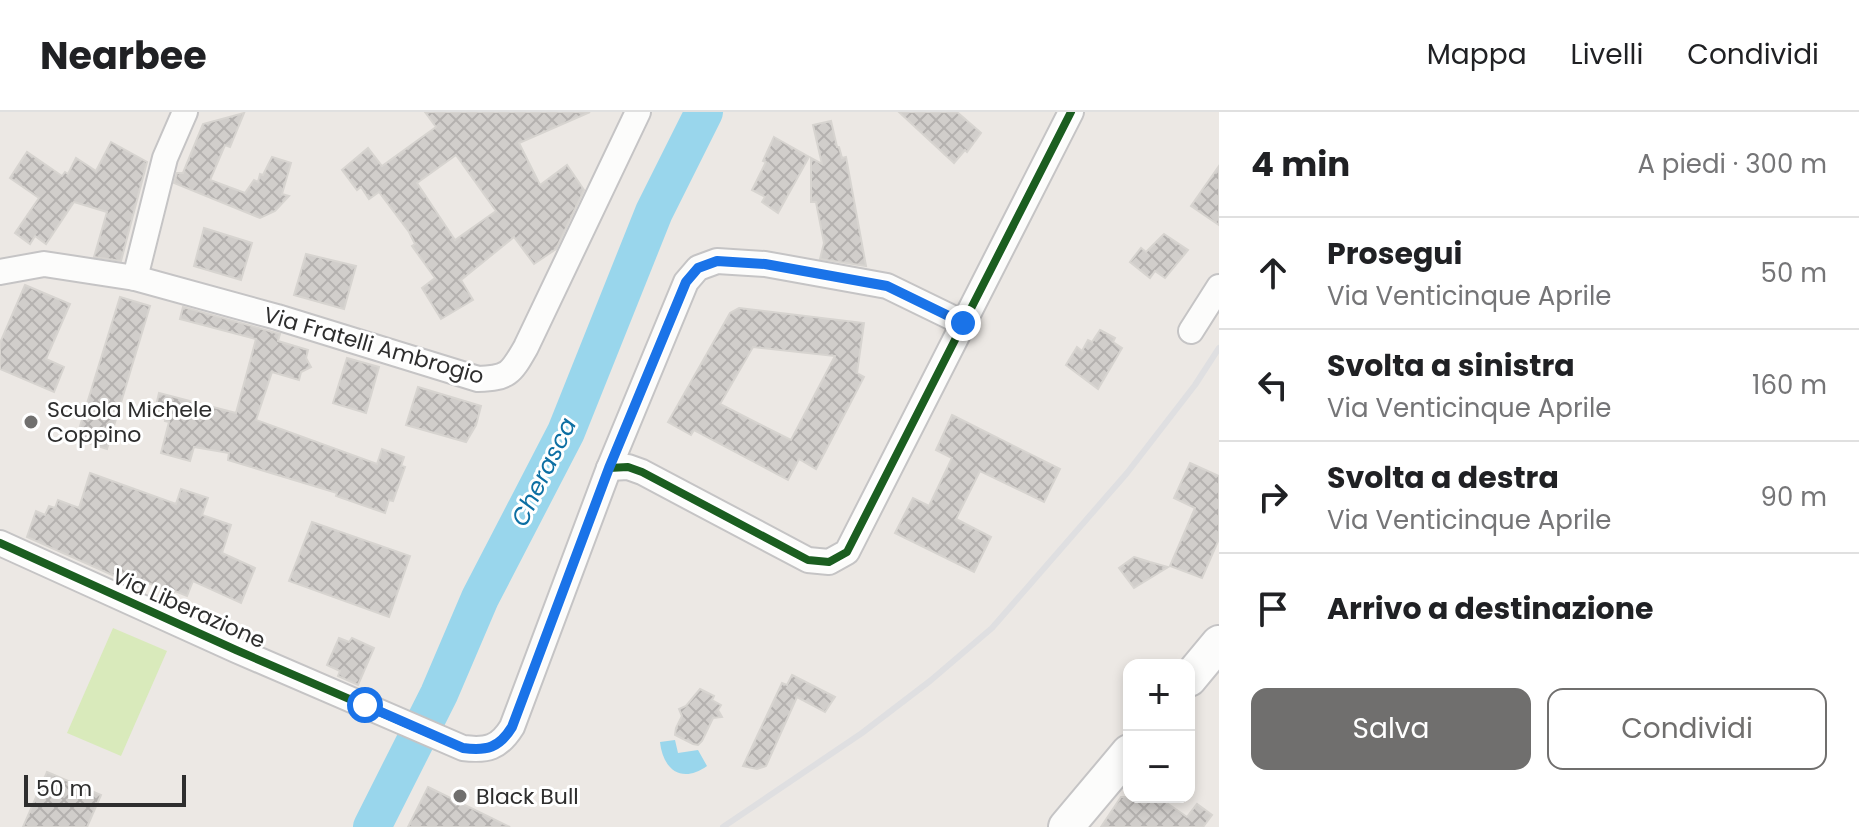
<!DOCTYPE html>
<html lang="it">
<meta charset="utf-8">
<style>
body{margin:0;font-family:Poppins,sans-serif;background:#f2f2f2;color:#202124}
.controls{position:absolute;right:24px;bottom:24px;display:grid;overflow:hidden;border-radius:16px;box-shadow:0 4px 12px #0003}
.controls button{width:72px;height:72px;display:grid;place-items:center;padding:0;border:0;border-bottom:2px solid #e0e0e0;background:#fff;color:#202124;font:40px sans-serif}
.scale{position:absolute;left:24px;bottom:20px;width:162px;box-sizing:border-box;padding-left:8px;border:4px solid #2e2e2e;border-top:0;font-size:22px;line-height:28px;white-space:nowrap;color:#2e2e2e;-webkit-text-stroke:6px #fff;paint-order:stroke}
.stop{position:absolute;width:24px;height:24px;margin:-18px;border:6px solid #1a73e8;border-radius:50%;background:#fff}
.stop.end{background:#1a73e8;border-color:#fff;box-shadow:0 2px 8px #0008}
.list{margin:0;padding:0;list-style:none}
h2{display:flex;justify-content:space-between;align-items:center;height:104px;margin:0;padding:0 32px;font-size:34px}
h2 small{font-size:26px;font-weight:400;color:#757577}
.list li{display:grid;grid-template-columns:52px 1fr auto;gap:24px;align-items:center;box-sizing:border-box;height:112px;padding:0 32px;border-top:2px solid #e0e0e0}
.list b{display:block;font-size:30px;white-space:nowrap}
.list p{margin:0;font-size:26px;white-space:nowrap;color:#757577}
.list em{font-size:26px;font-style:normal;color:#757577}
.actions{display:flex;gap:16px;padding:24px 32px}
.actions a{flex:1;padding:18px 0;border:2px solid #706f6e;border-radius:16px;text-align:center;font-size:28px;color:#706f6e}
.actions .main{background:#706f6e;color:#fff}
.icon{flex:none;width:44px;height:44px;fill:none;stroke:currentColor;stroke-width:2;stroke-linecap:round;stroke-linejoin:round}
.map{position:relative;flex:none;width:1219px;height:715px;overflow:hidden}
header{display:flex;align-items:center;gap:48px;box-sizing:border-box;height:112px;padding:0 40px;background:#fff;border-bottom:2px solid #e0e0e0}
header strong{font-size:38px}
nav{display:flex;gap:44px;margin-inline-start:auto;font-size:28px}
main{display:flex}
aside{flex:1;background:#fff}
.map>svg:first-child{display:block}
.pitch{fill:#d9eabb}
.water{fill:#99d6ec}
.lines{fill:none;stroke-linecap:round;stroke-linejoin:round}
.river{stroke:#99d6ec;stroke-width:38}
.building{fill:url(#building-cross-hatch);stroke:#d7d4d0;stroke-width:2;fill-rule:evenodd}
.street-casing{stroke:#c5c4c5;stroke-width:28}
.secondary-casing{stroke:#c5c4c5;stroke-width:38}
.street{stroke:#fcfcfb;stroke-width:24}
.secondary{stroke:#fcfcfb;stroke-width:34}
.rail{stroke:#dfdfe1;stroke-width:6}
.cycleway-casing{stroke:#fff;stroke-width:13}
.cycleway{stroke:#1b5e20;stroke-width:8}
.route{stroke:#1a73e8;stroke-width:10}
.poi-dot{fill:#706f6e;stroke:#fff;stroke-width:3}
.labels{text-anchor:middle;stroke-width:6;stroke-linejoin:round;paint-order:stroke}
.street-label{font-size:22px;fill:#2e2e2e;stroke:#fff}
.poi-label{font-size:22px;fill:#2e2e2e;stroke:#fff;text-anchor:start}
.water-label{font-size:24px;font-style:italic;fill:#0d6fa3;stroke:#fff}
</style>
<header>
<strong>Nearbee</strong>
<nav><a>Mappa</a><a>Livelli</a><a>Condividi</a></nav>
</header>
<main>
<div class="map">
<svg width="1219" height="715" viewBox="0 0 1219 715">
<defs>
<pattern id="building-cross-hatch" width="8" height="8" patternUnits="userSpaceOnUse" patternTransform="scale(2)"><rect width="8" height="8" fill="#d1cecb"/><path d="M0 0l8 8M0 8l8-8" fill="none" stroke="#b4b1af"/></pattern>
</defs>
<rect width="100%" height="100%" fill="#ece8e4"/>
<polygon class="pitch" points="113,516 167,539 121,644 67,621"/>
<path class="water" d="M675,628L678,641L698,638L707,654C682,672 663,658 660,630Z"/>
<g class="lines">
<polyline class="river" points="372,715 439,582 480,486 566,320 654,100 704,0"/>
</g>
<g class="building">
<path d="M425,0H590L519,31L540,73L567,53L584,78L556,137L534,152L514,125L461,168L473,188L441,207L422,176L435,166L412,134L415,132L409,120L379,80L369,87L361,75L357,78L342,58L368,36L382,54L436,15ZM456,43L496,99L455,128L417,71Z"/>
<polygon points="899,0 957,0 981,21 967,40 965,38 954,51"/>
<polygon points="244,1 230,35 225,33 210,68 245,81 254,68 258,70 260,62 263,63 272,45 291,51 282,82 289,84 275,99 260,106 174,71 177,61 183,61 203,12"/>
<polygon points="831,9 837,35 839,35 842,46 846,45 866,154 820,147 824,131 816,90 811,90 811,46 822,52 813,13"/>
<polygon points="774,25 809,45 778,101 762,90 765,85 752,78 766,50 763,49"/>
<polygon points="111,30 147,50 121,149 94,145 107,100 74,90 46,132 35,124 30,132 15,121 39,86 10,66 27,40 62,64 65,60 68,62 76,46 96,59"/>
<polygon points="1219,54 1219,113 1191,94"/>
<polygon points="204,116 252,131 241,168 194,154"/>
<polygon points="1164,122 1188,138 1165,166 1155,159 1150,166 1130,150 1141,136 1146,140"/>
<polygon points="306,142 356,154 344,197 294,183"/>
<polygon points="25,173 70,192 46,247 64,255 54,280 0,257 0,231"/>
<polygon points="120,185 150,194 107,337 76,327"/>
<polygon points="183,195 280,222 278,229 308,238 306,246 311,255 301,260 299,268 272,260 256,308 377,352 382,337 404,345 401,354 405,355 393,389 389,388 385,401 336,384 337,381 228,348 229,341 194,335 190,349 161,341 169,310 165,309 167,302 155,298 159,281 236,301 256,227 180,207"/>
<path d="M739,196L864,211L857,261L864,265L816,357L799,347L788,368L694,318L691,323L668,310L730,201ZM753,235L835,244L791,328L720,292Z"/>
<polygon points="1100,218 1115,226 1113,230 1122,236 1098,277 1066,253 1077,235 1082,239 1088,228 1092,230"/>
<polygon points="347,246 379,255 366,301 333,291"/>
<polygon points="418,275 481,294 476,313 466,330 406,313"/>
<polygon points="952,303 1060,357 1044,390 980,359 956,407 991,425 974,460 895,421 913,386 929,394 952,346 936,338"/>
<polygon points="1190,351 1219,364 1219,427 1202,466 1170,454 1195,396 1174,386"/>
<polygon points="90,361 176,392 181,377 208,386 202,403 231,413 222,441 255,456 241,491 193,469 187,484 175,479 173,482 142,468 139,475 27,425 36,399 45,403 49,394 55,396 58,388 79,396"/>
<polygon points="312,410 410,444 389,505 289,469"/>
<polygon points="1134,445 1150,450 1168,455 1134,476 1119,456"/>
<polygon points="339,526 349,530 352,526 374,536 358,573 338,564 340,559 327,553"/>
<polygon points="792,563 835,585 825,600 797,585 766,654 757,657 743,654 782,571 787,573"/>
<polygon points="700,577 714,584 712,588 721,593 718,598 722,605 713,606 702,629 698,633 693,632 675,623 676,616 682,604 679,597 686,594"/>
<polygon points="47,660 101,683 87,715 23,715"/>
<polygon points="428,675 510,715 408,715"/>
<polygon points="1121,685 1158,685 1187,705 1197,692 1212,703 1203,715 1101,715"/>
</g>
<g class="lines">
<g class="street-casing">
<g id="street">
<path d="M0,160L44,152L135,166L277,205L478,267C509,266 511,261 526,235L638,0"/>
<polyline points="135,166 165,46 185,0"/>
<polyline points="1191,219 1219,175"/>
<polyline points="609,356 628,355 642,360 808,448 829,450 847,440 1071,0"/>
<path d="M0,431L236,538L463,636C487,639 499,636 512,615L609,356L686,170L698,156L717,149L765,152L887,174L963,211"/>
</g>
</g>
<g class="secondary-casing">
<g id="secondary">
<polyline points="1189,567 1219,531"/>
<polyline points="1066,715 1129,640"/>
</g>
</g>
<use href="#street" class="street"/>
<use href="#secondary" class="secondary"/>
<polyline class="rail" points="723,715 862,621 930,569 992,516 1127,361 1195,273 1219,236"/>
<g class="cycleway-casing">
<g id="cycleway">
<polyline points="609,356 628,355 642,360 808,448 829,450 847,440 1071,0"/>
<path d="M0,431L236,538L463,636C487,639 499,636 512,615L609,356L686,170L698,156L717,149L765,152L887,174L963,211"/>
</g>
</g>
<use href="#cycleway" class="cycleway"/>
</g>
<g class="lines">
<path class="route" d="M365,593L463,636C487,639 499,636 512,615L609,356L686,170L698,156L717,149L765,152L887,174L963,211"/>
</g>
<g class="poi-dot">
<circle cx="31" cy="310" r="8"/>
<circle cx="460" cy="684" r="8"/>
</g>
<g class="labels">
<g class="street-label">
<text transform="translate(374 233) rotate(16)" y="8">Via Fratelli Ambrogio</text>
<text transform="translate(189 496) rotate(24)" y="8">Via Liberazione</text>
</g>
<g class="poi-label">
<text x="47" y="305">Scuola Michele<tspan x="47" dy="25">Coppino</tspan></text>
<text x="476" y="692">Black Bull</text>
</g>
<g class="water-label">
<text transform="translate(544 360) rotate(-64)" y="8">Cherasca</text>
</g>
</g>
</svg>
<div class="controls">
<button>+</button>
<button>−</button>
</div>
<div class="scale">50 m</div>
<div class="stop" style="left:365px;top:593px"></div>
<div class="stop end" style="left:963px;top:211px"></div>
</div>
<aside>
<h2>4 min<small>A piedi · 300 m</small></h2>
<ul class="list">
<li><svg class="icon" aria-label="ahead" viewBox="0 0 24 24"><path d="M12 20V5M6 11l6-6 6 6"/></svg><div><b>Prosegui</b><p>Via Venticinque Aprile</p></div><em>50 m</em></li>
<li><svg class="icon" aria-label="left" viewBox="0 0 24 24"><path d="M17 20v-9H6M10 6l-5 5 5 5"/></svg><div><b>Svolta a sinistra</b><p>Via Venticinque Aprile</p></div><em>160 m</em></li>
<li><svg class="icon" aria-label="right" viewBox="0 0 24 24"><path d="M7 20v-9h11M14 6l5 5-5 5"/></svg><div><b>Svolta a destra</b><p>Via Venticinque Aprile</p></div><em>90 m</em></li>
<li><svg class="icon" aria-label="arrive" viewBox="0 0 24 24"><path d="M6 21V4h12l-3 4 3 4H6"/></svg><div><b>Arrivo a destinazione</b></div></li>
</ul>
<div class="actions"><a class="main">Salva</a><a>Condividi</a></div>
</aside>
</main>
